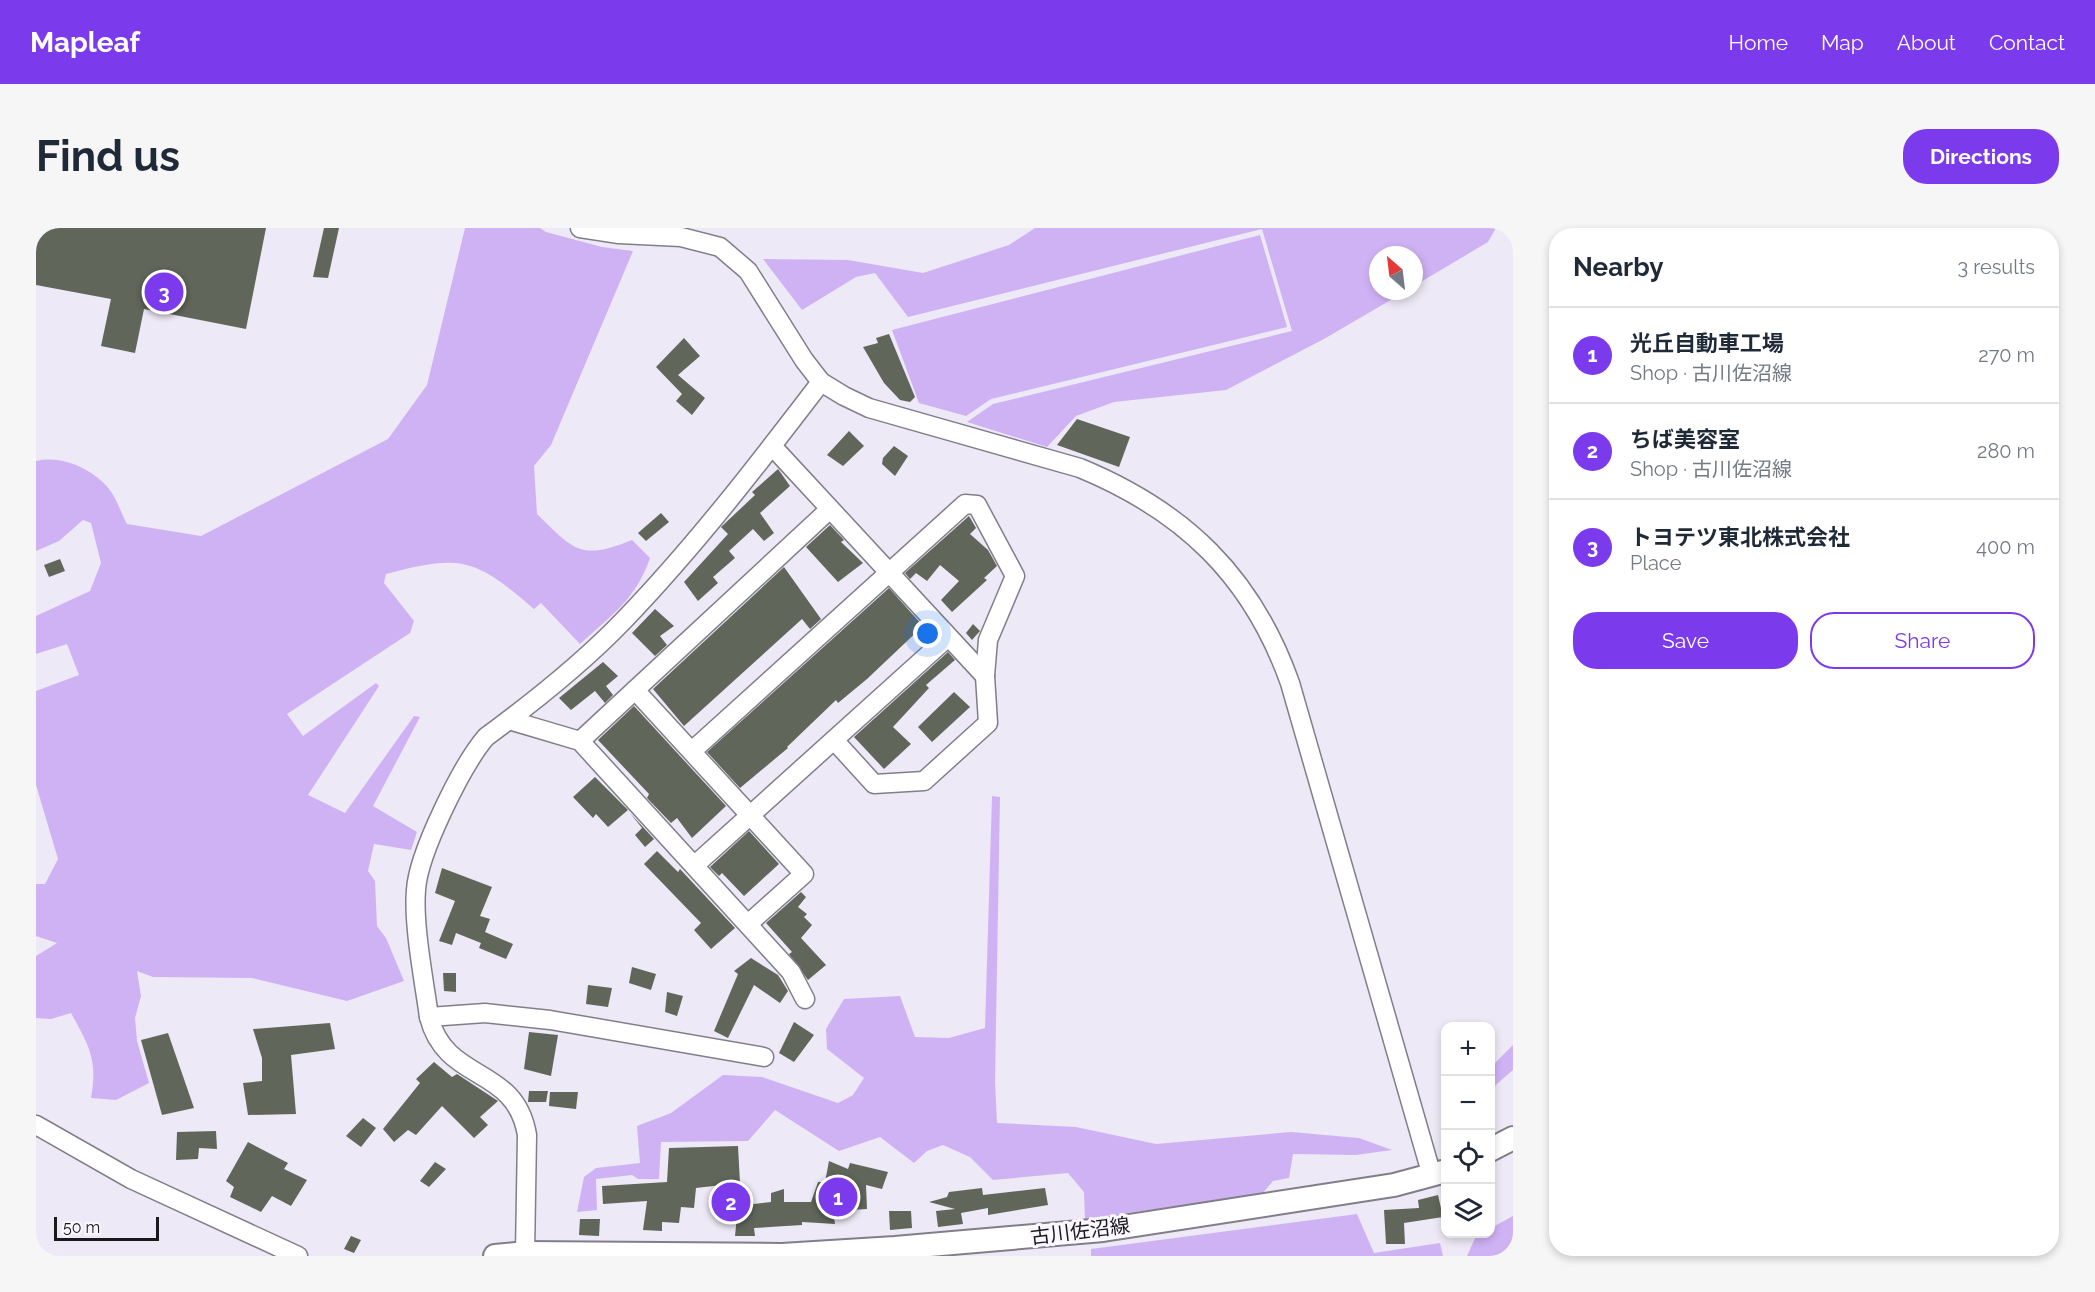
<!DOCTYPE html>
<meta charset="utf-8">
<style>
body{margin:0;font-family:Raleway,"Noto Sans JP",sans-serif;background:#f6f6f7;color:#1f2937}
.controls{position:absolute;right:18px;bottom:18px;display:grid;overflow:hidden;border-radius:12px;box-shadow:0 3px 9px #0003}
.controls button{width:54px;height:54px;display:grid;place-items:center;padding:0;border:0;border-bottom:2px solid #e0e1e3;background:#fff;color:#1f2937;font:30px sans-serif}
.compass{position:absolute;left:1333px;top:18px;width:54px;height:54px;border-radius:50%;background:#fff;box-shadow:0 3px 9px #0003;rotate:332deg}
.scale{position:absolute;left:18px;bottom:15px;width:105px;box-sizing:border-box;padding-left:6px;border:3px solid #1b191d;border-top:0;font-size:16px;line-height:21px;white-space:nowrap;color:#1b191d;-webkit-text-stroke:4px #faf7ff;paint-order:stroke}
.you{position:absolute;left:892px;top:406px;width:21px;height:21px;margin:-15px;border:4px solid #fff;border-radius:50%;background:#1a73e8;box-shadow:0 0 0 9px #1a73e833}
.badge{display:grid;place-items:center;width:39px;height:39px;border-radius:50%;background:#7c3aed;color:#fff;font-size:20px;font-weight:700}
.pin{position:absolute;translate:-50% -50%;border:3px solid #fff;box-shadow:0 2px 6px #0006}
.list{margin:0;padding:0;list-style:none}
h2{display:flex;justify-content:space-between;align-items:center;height:78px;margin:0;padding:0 24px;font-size:26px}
h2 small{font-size:20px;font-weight:400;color:#747a83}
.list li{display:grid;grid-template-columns:39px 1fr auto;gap:18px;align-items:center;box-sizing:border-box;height:96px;padding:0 24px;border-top:2px solid #e0e1e3}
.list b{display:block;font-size:22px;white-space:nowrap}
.list p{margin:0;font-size:20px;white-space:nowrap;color:#747a83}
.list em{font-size:20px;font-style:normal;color:#747a83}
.actions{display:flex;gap:12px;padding:18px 24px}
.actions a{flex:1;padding:14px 0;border:2px solid #7c3aed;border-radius:24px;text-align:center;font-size:21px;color:#7c3aed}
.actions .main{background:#7c3aed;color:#fff}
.icon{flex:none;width:33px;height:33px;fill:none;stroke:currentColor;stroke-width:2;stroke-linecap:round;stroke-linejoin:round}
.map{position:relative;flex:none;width:1477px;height:1028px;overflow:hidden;border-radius:24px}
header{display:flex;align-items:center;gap:36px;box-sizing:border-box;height:84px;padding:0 30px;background:#7c3aed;color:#fff}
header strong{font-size:28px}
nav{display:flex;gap:33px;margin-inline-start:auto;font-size:21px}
.intro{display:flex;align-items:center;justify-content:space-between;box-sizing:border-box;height:144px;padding:0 36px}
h1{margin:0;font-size:42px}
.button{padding:15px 27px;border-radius:24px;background:#7c3aed;color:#fff;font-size:21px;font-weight:700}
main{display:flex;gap:36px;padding:0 36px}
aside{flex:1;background:#fff;border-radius:24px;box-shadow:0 3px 9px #0003}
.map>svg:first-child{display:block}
.green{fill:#cfb2f4}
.building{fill:#61665b}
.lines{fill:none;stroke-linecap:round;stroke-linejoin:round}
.minor-casing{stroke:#827e89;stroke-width:21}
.major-casing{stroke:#827e89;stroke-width:26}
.minor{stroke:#fff;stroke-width:18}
.major{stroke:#fff;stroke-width:22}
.labels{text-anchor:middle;stroke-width:6;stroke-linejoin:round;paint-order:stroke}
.street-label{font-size:20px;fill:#1b191d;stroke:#faf7ff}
</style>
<header>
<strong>Mapleaf</strong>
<nav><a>Home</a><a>Map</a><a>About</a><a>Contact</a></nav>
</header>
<div class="intro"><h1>Find us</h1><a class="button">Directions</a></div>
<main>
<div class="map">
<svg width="1477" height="1028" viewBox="0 0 1477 1028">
<rect width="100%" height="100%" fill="#eee9f6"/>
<g class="green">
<path d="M429,0H504L510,4L566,19L597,23L515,217L498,238L501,286C538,322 544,333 596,312L614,330C600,371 576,387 544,416L505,375L498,381C439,330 425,326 350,346L348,355L378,393L374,405L251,486L267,508L340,455L343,458L272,567L309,585L378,488L384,489L337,578L381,604L375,622L338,616L332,643L339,653L341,698L350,710L368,753L311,773L216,750L117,749L101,743L105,768L99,790L101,813L113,855L80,872L55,870C62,831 53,818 35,785L15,791L0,790V728L21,715L0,708V656H9L22,631L0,557V463L43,447L31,416L0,426V388L54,363L65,335L55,295L47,292L23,313L0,323V233C26,227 57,241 73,261C81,271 85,285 91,296L165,308L352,211L391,157Z"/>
<polygon points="999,0 1460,0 1452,14 1378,58 1378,27 1342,27 1342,63 1370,63 1288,111 1190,162 1078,174 1040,188 1011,219 931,194 957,176 1256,103 1226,1 872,89 839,45 820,49 766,82 727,31 812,32 887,45 973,17"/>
<polygon points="1224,7 1251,99 955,171 930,188 883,175 856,102"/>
<polygon points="956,568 964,569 959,854 961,895 1040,899 1120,916 1255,904 1323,910 1356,922 1320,927 1257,926 1253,950 1237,953 1226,966 1049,991 1048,964 1032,945 957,952 934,929 907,917 891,923 878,935 844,909 803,923 739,882 712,913 625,914 623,951 602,951 596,947 560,951 561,982 541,984 548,949 560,940 604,935 601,898 635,885 687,847 726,849 802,875 817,867 828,850 791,821 790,801 808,771 864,768 879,809 913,810 949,800"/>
<polygon points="1477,817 1477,842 1455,861 1455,839"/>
<polygon points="1321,986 1338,1025 1404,1015 1407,1028 1055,1028 1055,1021"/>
<polygon points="1477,988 1477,1028 1431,1028 1440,1008 1454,1006 1455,1000"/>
</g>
<g class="building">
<polygon points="0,0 230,0 210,101 108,81 99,125 65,118 75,71 0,57"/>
<polygon points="288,0 303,0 292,50 277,49"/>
<polygon points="853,106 879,169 874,174 864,172 848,155 827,119 842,115 840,110"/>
<polygon points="648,110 664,128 642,147 669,170 656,187 640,173 646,166 620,139"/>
<polygon points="1041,191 1094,209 1083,239 1021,217"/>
<polygon points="813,203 828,218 807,238 791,227"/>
<polygon points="858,218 872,228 859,248 846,236 847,230"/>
<polygon points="742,241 754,258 724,285 738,305 728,313 717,301 693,323 699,330 677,349 682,355 662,373 648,354 692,306 685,299 719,267 716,264"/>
<polygon points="625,285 633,294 610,313 602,305"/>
<polygon points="933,288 940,300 934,306 952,322 961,338 948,350 951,352 916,384 905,372 923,353 904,337 891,353 880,345 874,351 869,345"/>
<polygon points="794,297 808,312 805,314 827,335 802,354 770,319"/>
<polygon points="24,331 29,343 13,349 8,337"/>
<polygon points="748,339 785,391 774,401 766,391 648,498 617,461"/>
<polygon points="853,360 887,398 831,451 802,475 800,472 751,519 752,520 704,560 671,524"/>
<polygon points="619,381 638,398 624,408 631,417 619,428 596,405"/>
<polygon points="937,396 944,403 936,412 930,405"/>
<polygon points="912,424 919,432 890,457 893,460 857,499 875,516 848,541 818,509"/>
<polygon points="567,434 582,448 570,458 577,467 569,475 559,463 535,482 523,470"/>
<polygon points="918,464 934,479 896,514 882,499"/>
<polygon points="598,478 690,578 656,610 641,590 635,595 611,570 613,566 562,512"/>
<polygon points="559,549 592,582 572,599 560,586 557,590 537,569"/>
<polygon points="594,585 618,611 609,619 599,607 606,600"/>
<polygon points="713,603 743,636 708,668 686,645 683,648 674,639"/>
<polygon points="621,623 642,644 644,641 699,700 675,721 658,702 665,695 608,636"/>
<polygon points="406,640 456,659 444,688 454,691 449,704 477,716 470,731 443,720 445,715 420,705 416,717 403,713 419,673 399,665"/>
<polygon points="765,664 770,669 762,679 771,686 768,689 776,697 765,710 790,737 772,752 753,726 756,724 730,695"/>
<polygon points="715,730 742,747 752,763 744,775 718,757 692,810 678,803 702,746 698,743"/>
<polygon points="596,739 620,746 615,762 593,755"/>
<polygon points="407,745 420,745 420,764 408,763"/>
<polygon points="552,757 576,760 572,779 550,776"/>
<polygon points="631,764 647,768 641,788 629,784"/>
<polygon points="758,794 778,807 758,834 743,825"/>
<polygon points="294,795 299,821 255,827 260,886 212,887 207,855 226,853 226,830 217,801"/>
<polygon points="493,804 522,807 515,848 488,841"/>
<polygon points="132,805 158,880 126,887 105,812"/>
<polygon points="398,834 416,849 421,846 462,873 444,889 452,897 438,910 406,878 380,907 372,902 358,914 347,901 384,855 380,851"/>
<polygon points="493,863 512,863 510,874 492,874"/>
<polygon points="514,864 542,864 540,881 513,878"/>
<polygon points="327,890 340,900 325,919 310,908"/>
<polygon points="180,903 181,921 163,920 162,931 140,932 141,904"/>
<polygon points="212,914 252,935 248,941 271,952 255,978 236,968 225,984 194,969 198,959 190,953"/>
<polygon points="702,918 704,955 660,960 658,980 645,979 643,995 626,994 626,1003 607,1002 611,973 567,976 566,958 631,954 633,920"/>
<polygon points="793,933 812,941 814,935 852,944 846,961 830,957 831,981 797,983 799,996 766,994 766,997 718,1000 719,1008 699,1008 702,978 735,974 735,965 748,961 748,974 775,974 782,954 789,954"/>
<polygon points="399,934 410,941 393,959 384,953"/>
<polygon points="946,960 947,967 1009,960 1012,977 952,987 952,980 925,985 927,996 902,999 900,983 919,981 893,974 911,969 913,964"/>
<polygon points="1402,967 1407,989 1368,995 1369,1016 1350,1016 1348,982 1383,980 1382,972"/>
<polygon points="853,983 875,983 876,1000 854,1002"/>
<polygon points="544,991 564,991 563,1008 543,1007"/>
<polygon points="315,1008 325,1012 318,1025 308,1021"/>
</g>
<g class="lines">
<g class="minor-casing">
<g id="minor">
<path d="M544,0L583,6L645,9L684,19L712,43L768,132L785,154L808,168L833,180L1044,240C1148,283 1216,348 1254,455L1396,948"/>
<polyline points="736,218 949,448"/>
<polyline points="599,462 768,646 712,696"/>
<polyline points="473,492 544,513 755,744 769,771"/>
<polyline points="544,513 794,281"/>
<polyline points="656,523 929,276 941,277 979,348 952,412 949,448 952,495 888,553 838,556 798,512"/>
<polyline points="659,637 912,409"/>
<polyline points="393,789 449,785 514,792 728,829"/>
<polyline points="0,897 95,951 262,1028"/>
<path d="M489,1025L491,907C479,836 410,856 393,789C388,752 377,697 380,662C382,626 426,537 450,509C499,473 547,435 589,391C660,317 723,235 785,154"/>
</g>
</g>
<g class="major-casing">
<g id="major">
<polyline points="1454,922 1477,910"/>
<polyline points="459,1028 489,1025 746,1027 859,1020 1067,1002 1358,957 1410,943"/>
</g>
</g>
<use href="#minor" class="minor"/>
<use href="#major" class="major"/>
</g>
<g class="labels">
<g class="street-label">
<text transform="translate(1044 1003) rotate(-7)" y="7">古川佐沼線</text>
</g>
</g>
</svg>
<div class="controls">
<button>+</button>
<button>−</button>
<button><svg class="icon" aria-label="locate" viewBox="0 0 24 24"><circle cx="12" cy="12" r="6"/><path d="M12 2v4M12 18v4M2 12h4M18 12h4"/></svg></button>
<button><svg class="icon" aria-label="layers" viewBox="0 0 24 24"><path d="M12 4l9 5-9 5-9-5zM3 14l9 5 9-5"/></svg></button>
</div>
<svg class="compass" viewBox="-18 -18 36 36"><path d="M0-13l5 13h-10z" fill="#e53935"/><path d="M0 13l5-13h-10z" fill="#747a83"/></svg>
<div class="scale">50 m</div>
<div class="you"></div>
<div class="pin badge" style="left:802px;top:969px">1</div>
<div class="pin badge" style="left:695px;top:974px">2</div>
<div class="pin badge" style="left:128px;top:64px">3</div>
</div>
<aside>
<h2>Nearby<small>3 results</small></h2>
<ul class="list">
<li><span class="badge">1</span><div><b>光丘自動車工場</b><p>Shop · 古川佐沼線</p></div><em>270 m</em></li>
<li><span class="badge">2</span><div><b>ちば美容室</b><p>Shop · 古川佐沼線</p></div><em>280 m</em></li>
<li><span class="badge">3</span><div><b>トヨテツ東北株式会社</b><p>Place</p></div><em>400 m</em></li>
</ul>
<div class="actions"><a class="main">Save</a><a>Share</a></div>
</aside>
</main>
